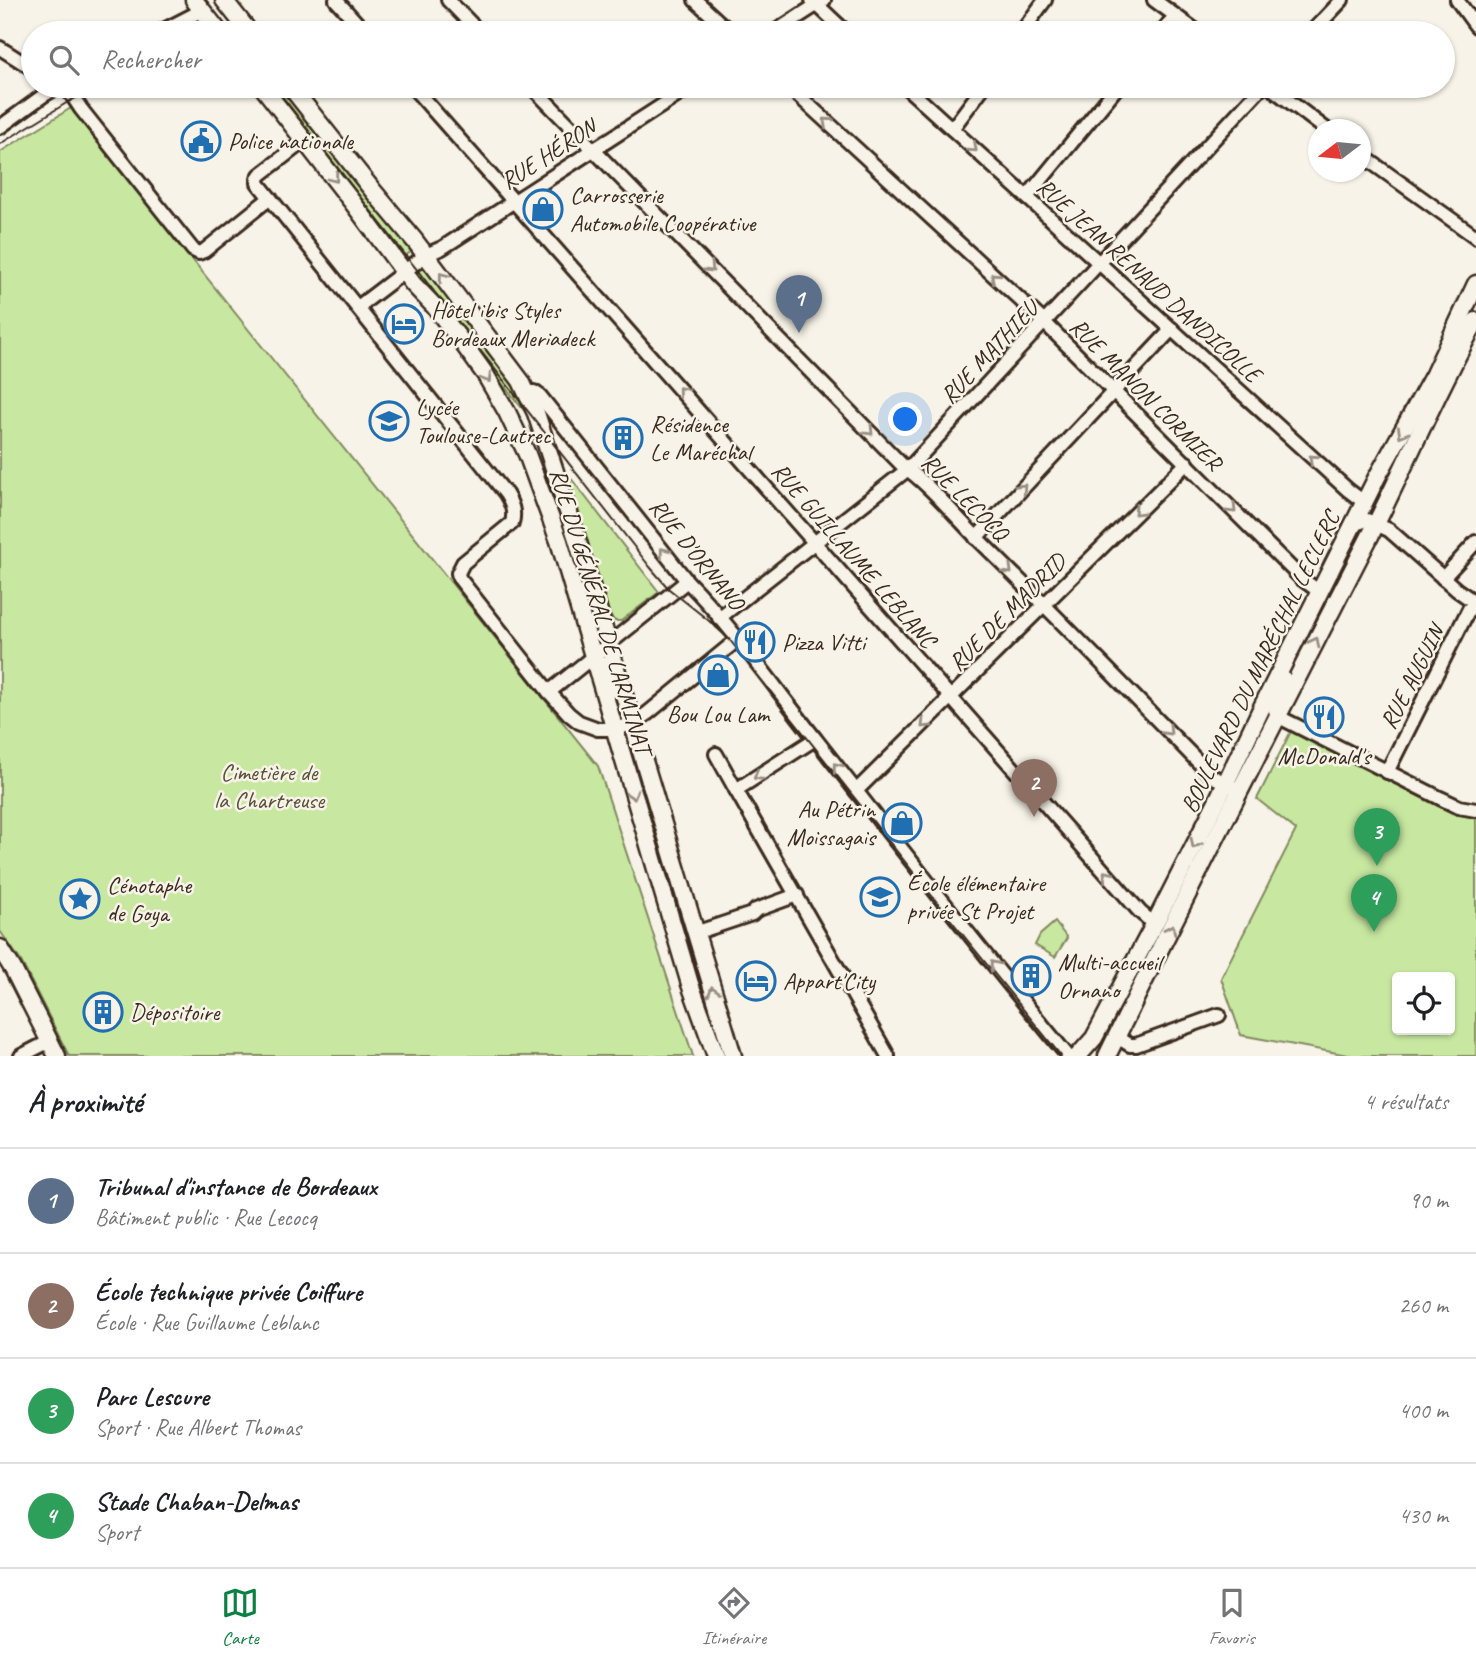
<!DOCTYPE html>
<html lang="fr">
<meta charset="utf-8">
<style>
body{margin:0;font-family:Caveat,sans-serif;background:#f2f2f2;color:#202124}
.controls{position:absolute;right:21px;bottom:21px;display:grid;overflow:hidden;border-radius:7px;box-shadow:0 2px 5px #0004}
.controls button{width:63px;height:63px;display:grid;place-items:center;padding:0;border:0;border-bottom:2px solid #e0e0e0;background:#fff;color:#202124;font:35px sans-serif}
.compass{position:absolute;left:1308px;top:119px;width:63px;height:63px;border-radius:50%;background:#fff;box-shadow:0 2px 5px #0004;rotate:254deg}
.you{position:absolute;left:906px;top:420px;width:24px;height:24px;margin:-18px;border:5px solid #fff;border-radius:50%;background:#1a73e8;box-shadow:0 0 0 10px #1a73e833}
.badge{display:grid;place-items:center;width:46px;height:46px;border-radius:50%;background:#0b8043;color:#fff;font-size:23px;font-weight:700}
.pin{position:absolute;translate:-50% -58px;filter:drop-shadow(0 2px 4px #0008)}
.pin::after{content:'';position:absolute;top:37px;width:24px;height:21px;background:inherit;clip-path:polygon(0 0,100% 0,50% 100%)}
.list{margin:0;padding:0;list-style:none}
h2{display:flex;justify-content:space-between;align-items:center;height:91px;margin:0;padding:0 28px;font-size:30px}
h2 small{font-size:23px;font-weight:400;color:#757577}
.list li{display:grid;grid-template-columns:46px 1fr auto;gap:21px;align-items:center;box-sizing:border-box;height:105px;padding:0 28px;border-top:2px solid #e0e0e0}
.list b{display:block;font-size:26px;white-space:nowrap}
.list p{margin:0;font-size:23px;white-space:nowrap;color:#757577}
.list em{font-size:23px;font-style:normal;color:#757577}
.icon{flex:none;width:38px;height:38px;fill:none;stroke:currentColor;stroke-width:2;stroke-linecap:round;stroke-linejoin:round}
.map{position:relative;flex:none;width:1476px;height:1056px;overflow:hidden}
.search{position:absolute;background:#fff;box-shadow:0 2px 5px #0004;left:21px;right:21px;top:21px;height:77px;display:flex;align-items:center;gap:18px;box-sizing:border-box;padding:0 24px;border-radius:38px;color:#757577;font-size:26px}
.sheet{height:511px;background:#fff}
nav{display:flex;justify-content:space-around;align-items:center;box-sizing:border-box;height:98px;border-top:2px solid #e0e0e0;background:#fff;font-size:19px;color:#757577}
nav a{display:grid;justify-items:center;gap:4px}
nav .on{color:#0b8043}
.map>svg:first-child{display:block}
.green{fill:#c8e8a1;stroke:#828960;stroke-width:2;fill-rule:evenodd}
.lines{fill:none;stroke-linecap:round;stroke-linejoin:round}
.minor-casing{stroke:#3b2a1e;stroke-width:18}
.major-casing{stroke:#3b2a1e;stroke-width:21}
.minor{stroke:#f7f3e8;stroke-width:12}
.major{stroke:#f7f3e8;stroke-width:16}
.tram{stroke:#3b2a1e;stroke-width:2}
.oneway{stroke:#998e83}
.labels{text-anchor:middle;stroke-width:5;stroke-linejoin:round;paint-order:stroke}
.poi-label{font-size:24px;fill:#3b2a1e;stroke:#f7f3e8;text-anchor:start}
.street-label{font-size:24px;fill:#3b2a1e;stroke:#f7f3e8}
.park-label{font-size:24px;fill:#575038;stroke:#f7f3e8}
</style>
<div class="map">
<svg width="1476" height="1056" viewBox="0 0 1476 1056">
<rect width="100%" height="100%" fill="#f7f3e8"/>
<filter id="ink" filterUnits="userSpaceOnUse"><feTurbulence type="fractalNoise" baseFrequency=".0143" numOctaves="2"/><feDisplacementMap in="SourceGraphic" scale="14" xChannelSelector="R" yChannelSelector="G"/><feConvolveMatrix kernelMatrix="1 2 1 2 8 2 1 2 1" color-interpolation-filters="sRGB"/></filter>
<g filter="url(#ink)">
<g class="green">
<polygon points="269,86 284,86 415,249 402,258"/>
<polygon points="71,108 598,766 693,1056 69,1056 21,961 0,931 0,152"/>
<polygon points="427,266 517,381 531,419 414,275"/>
<polygon points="570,477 659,592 621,621 615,621 610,616 569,478"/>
<path d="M1291,731L1452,813L1476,818V1056H1353L1241,1035L1221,978L1296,830L1257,799ZM1397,977H1450V1030H1397Z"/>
<polygon points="1055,922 1067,938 1055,957 1035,945 1040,935"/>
</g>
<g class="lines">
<g class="minor-casing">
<g id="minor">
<polyline points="336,0 366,33"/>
<polyline points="448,0 480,33"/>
<polyline points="695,0 731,33"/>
<polyline points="812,0 847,33"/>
<polyline points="1154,0 1199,33"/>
<polyline points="1457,0 1476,26"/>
<polyline points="158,33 193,15 201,9"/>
<polyline points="773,33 824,0"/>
<polyline points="1021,33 1045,0"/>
<polyline points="1161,33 1175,16"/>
<polyline points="1311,33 1342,0"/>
<polyline points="0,48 33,69"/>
<polyline points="66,86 81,109 193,250 199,253 204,251 270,198"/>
<polyline points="412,86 1140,912 1147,918 1155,923"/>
<path d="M531,86L902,465C933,487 958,520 986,547C1061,621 1135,697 1208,772L1212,776L1233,787"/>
<polyline points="788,86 1040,318 1302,579 1320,592"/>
<polyline points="905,86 1348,490 1365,503"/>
<polyline points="1269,86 1327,130"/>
<polyline points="0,127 44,95 59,86"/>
<polyline points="952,129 984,86"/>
<path d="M305,140L260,175L258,179V183L506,494C512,504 515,512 512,523L463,563L458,573L459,578L549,692"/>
<polyline points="1360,154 1476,237"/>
<polyline points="1027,197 1118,86"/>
<polyline points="358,307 426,255 442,248 692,86"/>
<path d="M526,392H534L540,396L687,581C734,629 775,688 817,741C900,847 982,953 1068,1056"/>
<polyline points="1355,524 1367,520 1389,530 1457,590 1476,603"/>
<polyline points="976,538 1172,329"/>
<polyline points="1443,578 1476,542"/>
<polyline points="687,581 549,692 569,714 579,722 598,729 615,729 632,724 648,713 737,640"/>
<polyline points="719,618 908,469 1263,86"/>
<polyline points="594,655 606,668 614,690"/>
<path d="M1284,677C1279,690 1270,702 1277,716L1440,798L1459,807L1476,810"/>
<polyline points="815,739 736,790 888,1056"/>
<polyline points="716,754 736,790"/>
<polyline points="1387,772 1469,609 1475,602"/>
<polyline points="856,791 1187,463"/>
<polyline points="695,933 752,914 756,910 797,895"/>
<polyline points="1117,1037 1130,1045 1136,1045 1219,1015"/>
<polyline points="21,1056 50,1041"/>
</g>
</g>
<g class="major-casing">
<g id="major">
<polyline points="194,0 220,33"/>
<polyline points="224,0 250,33"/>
<polyline points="262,86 353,203 413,284 435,307 462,342 485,374 507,412 527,454 559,541 690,984 716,1056"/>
<polyline points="290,86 374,192 415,241 521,381 536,413 577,539 733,1056"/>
<polyline points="0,948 13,969 57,1056"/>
<polyline points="1078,1056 1094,1038 1155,923 1218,799 1262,707 1377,477 1434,374 1476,284"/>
<path d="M1107,1056C1192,883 1280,711 1368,540C1405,467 1436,392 1476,321"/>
</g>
</g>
<use href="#minor" class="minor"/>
<use href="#major" class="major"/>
<g class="tram">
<path d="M183,33C201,25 216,24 234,33"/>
<polyline points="273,86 650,567 669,589 708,620 729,639 955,925 1061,1056"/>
<polyline points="0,144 68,102 98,86"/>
</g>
</g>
<defs><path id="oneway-chevron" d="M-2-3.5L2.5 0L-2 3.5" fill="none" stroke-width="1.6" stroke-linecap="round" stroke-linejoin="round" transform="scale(1.75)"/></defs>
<g class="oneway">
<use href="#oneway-chevron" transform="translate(827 122) rotate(-137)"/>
<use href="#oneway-chevron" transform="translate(973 148) rotate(42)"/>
<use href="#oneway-chevron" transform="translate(334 178) rotate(52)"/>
<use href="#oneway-chevron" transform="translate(710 268) rotate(45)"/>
<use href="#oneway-chevron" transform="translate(443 277) rotate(-127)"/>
<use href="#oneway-chevron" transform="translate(995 277) rotate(-137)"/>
<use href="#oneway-chevron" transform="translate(487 378) rotate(58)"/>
<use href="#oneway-chevron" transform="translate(682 391) rotate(-131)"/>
<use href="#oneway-chevron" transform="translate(869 431) rotate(46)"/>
<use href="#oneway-chevron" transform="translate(1402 433) rotate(120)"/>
<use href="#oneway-chevron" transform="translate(1313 459) rotate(-137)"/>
<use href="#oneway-chevron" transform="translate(1022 488) rotate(-47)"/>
<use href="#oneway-chevron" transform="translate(1232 509) rotate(45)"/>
<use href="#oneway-chevron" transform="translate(1138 511) rotate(135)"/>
<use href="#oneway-chevron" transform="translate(664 552) rotate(-128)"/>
<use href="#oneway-chevron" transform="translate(1008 570) rotate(44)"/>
<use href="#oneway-chevron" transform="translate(1315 642) rotate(-63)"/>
<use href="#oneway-chevron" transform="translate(925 724) rotate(135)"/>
<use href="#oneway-chevron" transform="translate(1168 731) rotate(46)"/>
<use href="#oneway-chevron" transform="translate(837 767) rotate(-128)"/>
<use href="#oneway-chevron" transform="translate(758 776) rotate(148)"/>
<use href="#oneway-chevron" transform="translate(633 795) rotate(73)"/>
<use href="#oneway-chevron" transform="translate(1195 844) rotate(117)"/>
<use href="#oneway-chevron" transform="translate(1107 875) rotate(-131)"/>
<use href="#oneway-chevron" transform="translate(1171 929) rotate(-64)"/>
<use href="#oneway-chevron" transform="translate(994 965) rotate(-129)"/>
<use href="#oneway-chevron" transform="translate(713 991) rotate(-107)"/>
</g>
</g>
<defs>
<g id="civic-ring" transform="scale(2.0125)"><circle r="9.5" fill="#f7f3e8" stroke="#1f6fb2" stroke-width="1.5"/><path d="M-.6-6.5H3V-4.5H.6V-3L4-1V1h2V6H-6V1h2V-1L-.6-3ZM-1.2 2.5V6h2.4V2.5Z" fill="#1f6fb2"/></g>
<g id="shop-ring" transform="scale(2.0125)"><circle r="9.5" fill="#f7f3e8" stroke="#1f6fb2" stroke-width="1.5"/><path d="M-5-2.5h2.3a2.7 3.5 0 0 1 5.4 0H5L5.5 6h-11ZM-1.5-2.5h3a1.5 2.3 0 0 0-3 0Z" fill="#1f6fb2"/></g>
<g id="hotel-ring" transform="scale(2.0125)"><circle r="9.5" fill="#f7f3e8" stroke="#1f6fb2" stroke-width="1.5"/><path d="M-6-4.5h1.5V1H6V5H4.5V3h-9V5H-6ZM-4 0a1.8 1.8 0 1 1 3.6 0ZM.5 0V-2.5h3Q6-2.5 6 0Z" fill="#1f6fb2"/></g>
<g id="school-ring" transform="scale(2.0125)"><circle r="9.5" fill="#f7f3e8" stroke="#1f6fb2" stroke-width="1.5"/><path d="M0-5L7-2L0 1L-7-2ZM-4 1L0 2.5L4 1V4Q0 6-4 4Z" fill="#1f6fb2"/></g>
<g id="building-ring" transform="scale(2.0125)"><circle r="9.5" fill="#f7f3e8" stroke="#1f6fb2" stroke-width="1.5"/><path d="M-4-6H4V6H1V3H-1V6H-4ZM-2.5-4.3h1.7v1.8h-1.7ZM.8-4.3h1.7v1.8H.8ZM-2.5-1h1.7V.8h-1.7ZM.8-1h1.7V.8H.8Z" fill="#1f6fb2"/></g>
<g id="restaurant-ring" transform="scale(2.0125)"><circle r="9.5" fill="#f7f3e8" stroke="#1f6fb2" stroke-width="1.5"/><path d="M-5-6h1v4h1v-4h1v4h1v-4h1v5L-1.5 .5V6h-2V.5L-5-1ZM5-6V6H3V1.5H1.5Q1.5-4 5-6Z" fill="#1f6fb2"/></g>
<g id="sight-ring" transform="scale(2.0125)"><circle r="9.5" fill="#f7f3e8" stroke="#1f6fb2" stroke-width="1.5"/><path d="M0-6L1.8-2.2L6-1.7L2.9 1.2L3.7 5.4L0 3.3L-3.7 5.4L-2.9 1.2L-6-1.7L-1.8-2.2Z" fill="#1f6fb2"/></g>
</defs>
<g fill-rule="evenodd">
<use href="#civic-ring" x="201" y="141"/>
<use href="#shop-ring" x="543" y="209"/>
<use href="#hotel-ring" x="404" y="324"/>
<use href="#school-ring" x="389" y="421"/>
<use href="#building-ring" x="623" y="438"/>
<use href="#restaurant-ring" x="755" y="642"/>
<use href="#shop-ring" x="718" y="675"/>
<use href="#restaurant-ring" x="1324" y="717"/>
<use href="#shop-ring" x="902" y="823"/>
<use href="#school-ring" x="880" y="897"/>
<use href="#sight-ring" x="80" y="899"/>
<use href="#building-ring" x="1031" y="976"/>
<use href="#hotel-ring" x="756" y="981"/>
<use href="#building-ring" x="103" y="1012"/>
</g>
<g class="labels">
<g class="poi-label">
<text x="228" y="149">Police nationale</text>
<text x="570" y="203">Carrosserie<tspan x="570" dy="28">Automobile Coopérative</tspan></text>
<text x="431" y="318">Hôtel ibis Styles<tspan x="431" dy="28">Bordeaux Meriadeck</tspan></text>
<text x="416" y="415">Lycée<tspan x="416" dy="28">Toulouse-Lautrec</tspan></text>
<text x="650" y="432">Résidence<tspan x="650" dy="28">Le Maréchal</tspan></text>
<text x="782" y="650">Pizza Vitti</text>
<text x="718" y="722" text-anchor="middle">Bou Lou Lam</text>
<text x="1324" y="764" text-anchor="middle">McDonald's</text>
<text x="875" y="817" text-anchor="end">Au Pétrin<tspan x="875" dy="28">Moissagais</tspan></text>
<text x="907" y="891">École élémentaire<tspan x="907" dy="28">privée St Projet</tspan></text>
<text x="107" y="893">Cénotaphe<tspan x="107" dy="28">de Goya</tspan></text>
<text x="1058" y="970">Multi-accueil<tspan x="1058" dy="28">Ornano</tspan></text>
<text x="783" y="989">Appart'City</text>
<text x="130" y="1020">Dépositoire</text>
</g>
<g class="street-label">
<text transform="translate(548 154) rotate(-33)" y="8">RUE HÉRON</text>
<text transform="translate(1149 280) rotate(42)" y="8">RUE JEAN RENAUD DANDICOLLE</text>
<text transform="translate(989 352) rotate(-47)" y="8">RUE MATHIEU</text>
<text transform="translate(1146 394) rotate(45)" y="8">RUE MANON CORMIER</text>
<text transform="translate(965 497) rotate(45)" y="8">RUE LECOCQ</text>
<text transform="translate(697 554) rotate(51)" y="8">RUE D'ORNANO</text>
<text transform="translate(854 555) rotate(49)" y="8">RUE GUILLAUME LEBLANC</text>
<text transform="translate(601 611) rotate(73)" y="8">RUE DU GÉNÉRAL DE LARMINAT</text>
<text transform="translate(1007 612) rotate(-45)" y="8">RUE DE MADRID</text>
<text transform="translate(1260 662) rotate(-64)" y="8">BOULEVARD DU MARÉCHAL LECLERC</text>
<text transform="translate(1412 677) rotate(-63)" y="8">RUE AUGUIN</text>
</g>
<g class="park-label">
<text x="269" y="780">Cimetière de<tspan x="269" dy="28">la Chartreuse</tspan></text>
</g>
</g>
</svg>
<div class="controls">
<button><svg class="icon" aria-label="locate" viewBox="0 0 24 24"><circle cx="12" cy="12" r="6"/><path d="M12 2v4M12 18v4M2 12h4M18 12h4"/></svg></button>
</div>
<svg class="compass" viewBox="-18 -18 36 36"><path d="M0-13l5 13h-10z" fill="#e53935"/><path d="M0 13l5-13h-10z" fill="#757577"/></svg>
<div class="you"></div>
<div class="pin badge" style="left:799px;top:333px;background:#5c6f8a">1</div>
<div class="pin badge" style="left:1034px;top:817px;background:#8d6e63">2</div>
<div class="pin badge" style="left:1377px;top:866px;background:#2e9e5b">3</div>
<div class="pin badge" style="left:1374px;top:932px;background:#2e9e5b">4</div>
<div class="search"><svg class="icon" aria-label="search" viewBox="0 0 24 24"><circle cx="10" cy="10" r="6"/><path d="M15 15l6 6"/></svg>Rechercher</div>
</div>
<section class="sheet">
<h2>À proximité<small>4 résultats</small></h2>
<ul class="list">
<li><span class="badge" style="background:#5c6f8a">1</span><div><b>Tribunal d'instance de Bordeaux</b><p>Bâtiment public · Rue Lecocq</p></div><em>90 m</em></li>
<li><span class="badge" style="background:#8d6e63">2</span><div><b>École technique privée Coiffure</b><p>École · Rue Guillaume Leblanc</p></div><em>260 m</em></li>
<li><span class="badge" style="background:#2e9e5b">3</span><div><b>Parc Lescure</b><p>Sport · Rue Albert Thomas</p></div><em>400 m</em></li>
<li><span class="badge" style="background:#2e9e5b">4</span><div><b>Stade Chaban-Delmas</b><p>Sport</p></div><em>430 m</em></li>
</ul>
</section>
<nav>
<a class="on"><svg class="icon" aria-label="map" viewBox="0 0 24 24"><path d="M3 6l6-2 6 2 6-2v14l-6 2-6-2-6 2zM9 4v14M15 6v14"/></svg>Carte</a>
<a><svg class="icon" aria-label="directions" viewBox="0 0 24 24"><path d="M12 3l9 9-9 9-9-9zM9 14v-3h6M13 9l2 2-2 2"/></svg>Itinéraire</a>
<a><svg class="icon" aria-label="saved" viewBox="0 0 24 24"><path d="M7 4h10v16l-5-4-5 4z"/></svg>Favoris</a>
</nav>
